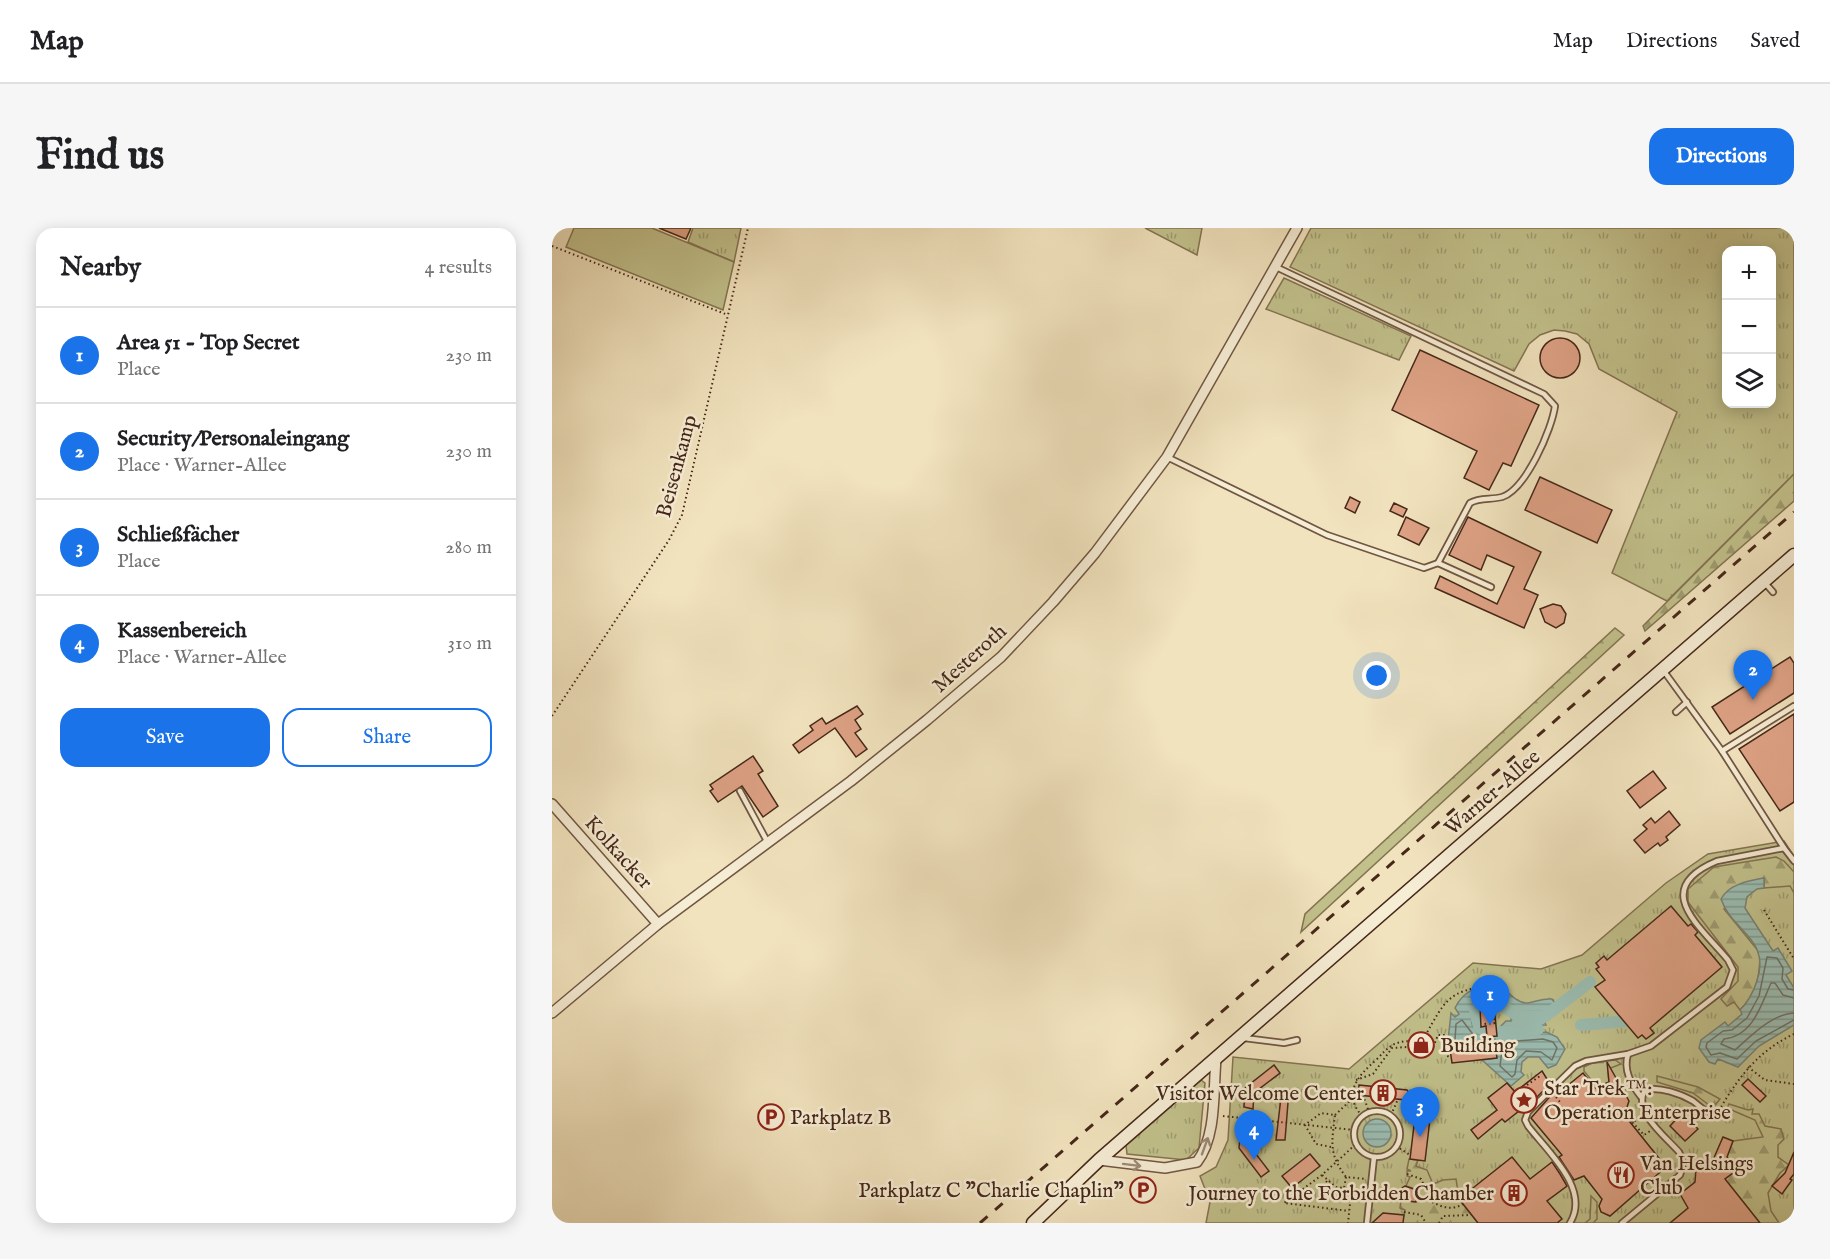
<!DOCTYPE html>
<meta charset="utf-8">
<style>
body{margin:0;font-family:"IM FELL English",serif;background:#f6f6f6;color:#202124}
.controls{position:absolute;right:18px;top:18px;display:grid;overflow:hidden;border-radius:12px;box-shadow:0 3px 15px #0003}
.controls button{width:54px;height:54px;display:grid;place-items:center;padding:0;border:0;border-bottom:2px solid #e0e0e0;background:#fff;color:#202124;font:30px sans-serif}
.you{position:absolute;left:825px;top:448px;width:21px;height:21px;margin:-15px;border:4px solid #fff;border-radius:50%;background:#1a73e8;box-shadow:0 0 0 9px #1a73e833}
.badge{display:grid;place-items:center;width:39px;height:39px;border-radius:50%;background:#1a73e8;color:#fff;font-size:20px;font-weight:700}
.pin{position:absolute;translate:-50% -50px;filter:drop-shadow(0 2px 3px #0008)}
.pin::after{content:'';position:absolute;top:32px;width:21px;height:18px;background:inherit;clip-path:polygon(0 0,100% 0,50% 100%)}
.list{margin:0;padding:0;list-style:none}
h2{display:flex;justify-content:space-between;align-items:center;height:78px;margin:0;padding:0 24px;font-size:26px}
h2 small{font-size:20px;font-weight:400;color:#757577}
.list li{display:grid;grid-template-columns:39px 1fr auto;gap:18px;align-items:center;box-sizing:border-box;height:96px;padding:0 24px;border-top:2px solid #e0e0e0}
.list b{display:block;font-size:22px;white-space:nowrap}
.list p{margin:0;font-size:20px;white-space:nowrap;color:#757577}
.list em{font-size:20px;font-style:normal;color:#757577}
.actions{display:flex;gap:12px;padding:18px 24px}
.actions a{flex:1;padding:14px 0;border:2px solid #1a73e8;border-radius:18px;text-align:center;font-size:21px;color:#1a73e8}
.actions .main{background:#1a73e8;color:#fff}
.icon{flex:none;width:33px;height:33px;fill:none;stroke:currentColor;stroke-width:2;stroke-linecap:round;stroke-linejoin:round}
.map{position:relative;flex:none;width:1242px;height:995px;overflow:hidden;border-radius:18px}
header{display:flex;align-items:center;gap:36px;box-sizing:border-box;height:84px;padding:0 30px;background:#fff;border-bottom:2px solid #e0e0e0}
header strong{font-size:28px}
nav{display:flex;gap:33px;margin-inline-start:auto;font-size:21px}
.intro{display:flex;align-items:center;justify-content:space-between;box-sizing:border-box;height:144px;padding:0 36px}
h1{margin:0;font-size:42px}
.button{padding:15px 27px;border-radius:18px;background:#1a73e8;color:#fff;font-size:21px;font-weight:700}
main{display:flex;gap:36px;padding:0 36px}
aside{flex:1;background:#fff;border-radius:18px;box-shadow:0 3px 15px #0003}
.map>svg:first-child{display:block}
.grass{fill:url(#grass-tufts);stroke:#847452;stroke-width:1.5;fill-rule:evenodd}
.forest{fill:url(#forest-firs);stroke:#847452;stroke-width:1.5}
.garden{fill:#c2c18c;stroke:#847452;stroke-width:1.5}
.water{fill:url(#water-rules);stroke:#798275;stroke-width:1.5}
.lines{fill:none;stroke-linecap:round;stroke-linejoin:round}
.shore{stroke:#707266;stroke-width:1.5}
.canal{stroke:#9bbeb3;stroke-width:12}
.building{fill:#dea285;stroke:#462719;stroke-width:1.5}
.lane-casing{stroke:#715642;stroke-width:8}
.street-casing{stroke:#715642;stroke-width:12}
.secondary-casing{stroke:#462719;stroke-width:15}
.path{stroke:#462719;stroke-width:2;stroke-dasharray:1.5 3;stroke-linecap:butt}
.lane{stroke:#f6edd5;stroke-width:4.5}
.street{stroke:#f6edd5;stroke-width:9}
.secondary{stroke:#f6edd5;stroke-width:12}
.rail{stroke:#462719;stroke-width:3;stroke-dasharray:10 10;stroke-linecap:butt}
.oneway{stroke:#9e8a77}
.labels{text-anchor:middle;stroke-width:5;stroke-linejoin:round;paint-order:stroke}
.street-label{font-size:21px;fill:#462719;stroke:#f6edd5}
.poi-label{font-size:21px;fill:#462719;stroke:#f6edd5;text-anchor:start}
</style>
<header>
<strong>Map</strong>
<nav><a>Map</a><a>Directions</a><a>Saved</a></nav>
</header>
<div class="intro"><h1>Find us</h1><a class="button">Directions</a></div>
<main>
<aside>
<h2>Nearby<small>4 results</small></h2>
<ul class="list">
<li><span class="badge">1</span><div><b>Area 51 - Top Secret</b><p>Place</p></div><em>230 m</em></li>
<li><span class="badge">2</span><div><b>Security/Personaleingang</b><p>Place · Warner-Allee</p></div><em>230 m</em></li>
<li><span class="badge">3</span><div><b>Schließfächer</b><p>Place</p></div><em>280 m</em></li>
<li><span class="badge">4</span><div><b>Kassenbereich</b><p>Place · Warner-Allee</p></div><em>310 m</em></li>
</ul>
<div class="actions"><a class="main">Save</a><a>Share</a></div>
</aside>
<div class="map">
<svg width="1242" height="995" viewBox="0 0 1242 995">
<defs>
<pattern id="grass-tufts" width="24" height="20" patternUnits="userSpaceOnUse" patternTransform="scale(1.5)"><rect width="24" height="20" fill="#c2c18c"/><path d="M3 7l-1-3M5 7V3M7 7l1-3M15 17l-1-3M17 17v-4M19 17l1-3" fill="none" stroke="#9f9d72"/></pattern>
<pattern id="forest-firs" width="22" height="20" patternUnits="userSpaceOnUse" patternTransform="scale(1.5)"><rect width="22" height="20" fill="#c2c18c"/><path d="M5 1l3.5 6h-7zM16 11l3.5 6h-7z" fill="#9f9d72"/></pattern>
<pattern id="water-rules" width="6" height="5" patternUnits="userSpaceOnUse" patternTransform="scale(1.5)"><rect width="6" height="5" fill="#9bbeb3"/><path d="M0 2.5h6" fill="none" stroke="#809a91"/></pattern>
</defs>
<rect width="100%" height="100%" fill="#f1e3be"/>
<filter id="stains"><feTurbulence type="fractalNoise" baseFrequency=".00333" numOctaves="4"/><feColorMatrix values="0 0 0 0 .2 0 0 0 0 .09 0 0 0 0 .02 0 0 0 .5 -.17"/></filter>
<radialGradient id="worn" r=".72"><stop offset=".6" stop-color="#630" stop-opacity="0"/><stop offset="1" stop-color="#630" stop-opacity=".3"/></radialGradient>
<g class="grass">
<polygon points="141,0 189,0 182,34 136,14"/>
<polygon points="593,0 650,0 645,27"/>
<path d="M759,0H1242V246L1115,373L1060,345L1125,184L1047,141L1037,116L1025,106L1013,103L1002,102L988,107L977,116L962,143L738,39ZM1174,22H1220V176H1174Z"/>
<polygon points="732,50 859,108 847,132 714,81"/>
<polygon points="1232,613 1242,628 1242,995 654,995 658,974 648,948 664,939 676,912 681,829 797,841 921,735 989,741 1030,727 1114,655 1156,626"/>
<polygon points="649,852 653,855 647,920 634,932 575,926 574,917"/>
</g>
<g class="forest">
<polygon points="1242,246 1242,273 1093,403 1091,398"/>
<polygon points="1063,400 1072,407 749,704 753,686"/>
<path d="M1224,629L1232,633L1242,644V665L1238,658L1212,660V651L1187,657L1172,681L1208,725C1208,747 1205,766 1188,782L1182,774L1175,778L1169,771L1186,753V739L1136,674V661L1162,639Z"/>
<polygon points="1063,832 1069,836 1056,841 1057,857 1045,859 1032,843 1032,839 1040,835"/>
<polygon points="1105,848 1146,859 1168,871 1164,876 1157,877 1141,865 1105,854"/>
<polygon points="1177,876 1196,882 1201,881 1200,886 1207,886 1213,898 1229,901 1232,911 1226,917 1226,929 1237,937 1228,945 1216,965 1219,983 1227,995 1208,995 1173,951 1185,942 1178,933 1148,957 1174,931 1181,913 1211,909 1203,892 1175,880"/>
<polygon points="857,931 866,932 864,938 875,942 881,956 891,952 904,951 907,971 926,995 850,995 853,982 848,980 849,972 863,974 865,962 854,958 858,949 855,948 855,943 859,943 855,941"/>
<polygon points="1039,968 1045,974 1045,991 1041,995 1033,995 1038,991"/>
</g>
<polygon class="garden" points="22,0 100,0 182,34 171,82 14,19"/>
<g class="water">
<path d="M1212,650V660L1205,661L1195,669L1193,680L1221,723L1226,720L1240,743L1234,747L1242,760V797L1207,818L1186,839L1166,831L1163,836L1157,834L1147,820L1149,812L1173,794L1176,798L1190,786L1188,782C1197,773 1201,765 1205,753C1219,710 1180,704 1169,671C1177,656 1196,653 1212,650Z"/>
<path d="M947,756C955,763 965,776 976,775C984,774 990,770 1000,771L1005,778C993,787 971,796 958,782C953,776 951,769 941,767C922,763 916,786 921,799L935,807L937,824L898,821L896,813L899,785L903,789L907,786L903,780C912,761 927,758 947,756Z"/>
<polygon points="959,788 973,793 992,793 994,797 948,799 954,793 959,793"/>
<polygon points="994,804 1005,809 1013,821 1004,837 996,840 987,829 976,829 970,834 969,844 972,847 959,858 930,832 944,830 943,809"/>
<circle cx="825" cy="905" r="14"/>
</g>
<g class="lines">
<g class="shore">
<polyline points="1242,762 1236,761 1230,751 1231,740 1225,730 1215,729 1207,768 1195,790 1180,802 1171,803 1155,815 1154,819 1159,827 1168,825 1185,831 1204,813 1242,792"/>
<path d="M1242,770L1231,767L1223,755H1219C1209,777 1201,808 1172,811L1169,816L1183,822C1199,808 1220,786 1242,785"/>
<polygon points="910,792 923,809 922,813 906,814 903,812 904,796"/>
<polygon points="991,811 1001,814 1005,820 1000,832 989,824 974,823 965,832 963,846 960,849 948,838 951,814"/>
</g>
<g class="canal">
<polyline points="1029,797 1076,793"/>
<polyline points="986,801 937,805 927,799 923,784 930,775 940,772 968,789 992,789 1038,754"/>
</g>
</g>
<g class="building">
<polygon points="107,0 139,0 134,11"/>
<circle cx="1008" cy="130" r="20"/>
<polygon points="868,122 987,177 959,238 951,235 937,262 912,250 925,223 840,182"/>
<polygon points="988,249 1060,282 1045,315 973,282"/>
<polygon points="798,269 808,274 803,285 793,280"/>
<polygon points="842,275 855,281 851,289 838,283"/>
<polygon points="854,289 877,300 867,317 846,307"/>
<polygon points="916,289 989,324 972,361 986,367 972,400 883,360 888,348 945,376 962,339 935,327 929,342 897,327"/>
<polygon points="1001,376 1009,378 1014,386 1012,395 1004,400 993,394 988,381"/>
<polygon points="1238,429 1242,435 1242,465 1178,506 1160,479"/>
<polygon points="305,478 311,486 303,492 309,501 303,505 315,521 304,529 283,500 247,525 241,517 261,502 258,498 270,490 274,496"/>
<polygon points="1242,486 1242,574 1228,583 1187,521"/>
<polygon points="201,528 211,543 206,546 226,578 211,589 190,558 166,574 158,563 161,561 158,557"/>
<polygon points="1101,543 1114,560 1088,580 1075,563"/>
<polygon points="1117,583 1128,597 1114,609 1116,612 1108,618 1106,615 1093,625 1082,612 1095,601 1091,597 1099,590 1103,595"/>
<polygon points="1119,678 1136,698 1139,696 1146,704 1143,707 1170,739 1098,800 1102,805 1094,811 1090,807 1086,810 1043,759 1053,752 1044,741 1047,739 1044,735 1052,728 1055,732"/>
<polygon points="933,767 941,767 945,808 935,809 934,798 929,799 928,779 934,778"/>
<polygon points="943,817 945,830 900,835 898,821"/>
<polygon points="1055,834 1077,873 1075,879 1081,893 1078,894 1114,939 1058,988 1049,984 1047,978 1050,971 1032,948 1022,952 1007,929 1010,927 979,890 1002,864 1004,867 1031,845 1043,860 1057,854"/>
<polygon points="722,837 728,845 702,865 701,881 692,879 693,860"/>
<polygon points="990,843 998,856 972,882 971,880 953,894 950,891 926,911 919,902 945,882 936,870 955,855 963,864"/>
<polygon points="1196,851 1214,868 1208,874 1190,857"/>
<polygon points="807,857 855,862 864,873 806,867"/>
<polygon points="730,861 737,862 733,912 724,912"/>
<polygon points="784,861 794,861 793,871 783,869"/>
<polygon points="1130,885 1146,901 1133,913 1118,898"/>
<polygon points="863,889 878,891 873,933 858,931"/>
<polygon points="689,901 698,902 697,917 717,943 709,949 687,920"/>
<polygon points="1171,909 1181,913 1175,929 1185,942 1173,951 1208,995 1118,995 1136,980 1128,966 1143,954 1144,940 1161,932"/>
<polygon points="1242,924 1242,946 1238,951 1240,952 1230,966 1220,958 1233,945"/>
<polygon points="758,926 768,938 740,960 730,948"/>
<polygon points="960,929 978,951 1000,934 1008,946 1015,958 995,973 1010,991 1005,995 926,995 911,976 907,971"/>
<polygon points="853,958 865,962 864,974 848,972 850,960"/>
<polygon points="831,985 852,987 851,995 820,995"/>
</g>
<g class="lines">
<g class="lane-casing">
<g id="lane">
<path d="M724,39L992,166L1003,178C1000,201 974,261 950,269C939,272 928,269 918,275L886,335"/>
<polyline points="615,229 775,307 872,340 886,335 939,359"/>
<polyline points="1213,355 1221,364"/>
<polyline points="1124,484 1135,474"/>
<polyline points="1170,523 1242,478"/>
<polyline points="188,563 216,615"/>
<polyline points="1232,620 1242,633"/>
<polyline points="692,810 732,815 745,812"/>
<path d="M1076,826C1071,842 1079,856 1089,869"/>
<circle cx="825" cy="906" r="23"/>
<polyline points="815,995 822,929"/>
<path d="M1018,995C1039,961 995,923 976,898L973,892L976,884L1023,838L1034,833L1076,826L1099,818L1175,759L1181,742L1176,732C1147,697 1098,661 1165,633L1232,620L1170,523L1111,442"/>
<path d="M1070,995L1128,947C1131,938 1132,933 1127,924C1114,909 1080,883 1093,862C1107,858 1129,866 1141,873C1149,879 1153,885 1163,884"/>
</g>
</g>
<g class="street-casing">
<g id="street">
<polyline points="0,576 106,696"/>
<polyline points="0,785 106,696 299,553 375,492 449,429 501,374 543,325 615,229 745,0"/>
<path d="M547,932L613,940L645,934C665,908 661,863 664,831"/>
</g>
</g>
<g class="secondary-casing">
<polyline id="secondary" points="481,995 547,932 1242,327"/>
</g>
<g class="path">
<polyline points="0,18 176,87"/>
<polyline points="0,488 117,312 130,287 196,0"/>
<polyline points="1212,682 1242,731"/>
<polyline points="930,776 930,782 936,782 937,791"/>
<polyline points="1196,839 1213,852 1242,856"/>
<polyline points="804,852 821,846 840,820 855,819 873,824 880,822 886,807 892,807 894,827 899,830"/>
<polyline points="975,857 988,848"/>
<polyline points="811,867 817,884"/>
<polyline points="1004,869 1008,874"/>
<path d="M1169,879C1188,847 1208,822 1242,806"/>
<polyline points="1076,883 1078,882 1083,893 1080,894 1092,907 1098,903"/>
<polyline points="783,887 801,870"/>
<polyline points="839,887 846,871"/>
<polyline points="671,888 802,902"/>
<path d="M810,888C790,865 806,848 824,832C837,819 840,813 861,813L862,808H873C893,773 896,762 939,758L943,795L932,796"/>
<polyline points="1141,896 1149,887"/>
<polyline points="844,918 858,927"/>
<path d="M779,919L764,916L753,897L769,885L783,887C780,914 776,925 794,949L814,951"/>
<path d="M855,946L869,951L880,974C890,979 900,983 911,976"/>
<polyline points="770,947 732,975 797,983"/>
<polyline points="794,949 792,960 784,959 770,947 804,916"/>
<polyline points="774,953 782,963 799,966 796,995"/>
<polyline points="852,984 869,987 874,995"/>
<polyline points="887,995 891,988 919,987"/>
</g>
<use href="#lane" class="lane"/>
<use href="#street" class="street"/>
<use href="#secondary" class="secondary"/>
<polyline class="rail" points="428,995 1242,284"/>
</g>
<defs><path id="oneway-shaft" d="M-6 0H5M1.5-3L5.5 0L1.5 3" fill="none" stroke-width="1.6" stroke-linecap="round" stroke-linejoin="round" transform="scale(1.5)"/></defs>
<g class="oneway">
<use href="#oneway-shaft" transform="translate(653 918) rotate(-70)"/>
<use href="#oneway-shaft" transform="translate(580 937) rotate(7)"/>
</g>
<defs>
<g id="shop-ring" transform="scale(1.35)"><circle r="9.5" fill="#f6edd5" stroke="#8f2418" stroke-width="1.5"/><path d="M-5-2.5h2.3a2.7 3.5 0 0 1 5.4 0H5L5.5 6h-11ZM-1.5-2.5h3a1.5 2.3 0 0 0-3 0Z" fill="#8f2418"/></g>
<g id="building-ring" transform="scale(1.35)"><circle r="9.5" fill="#f6edd5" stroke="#8f2418" stroke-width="1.5"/><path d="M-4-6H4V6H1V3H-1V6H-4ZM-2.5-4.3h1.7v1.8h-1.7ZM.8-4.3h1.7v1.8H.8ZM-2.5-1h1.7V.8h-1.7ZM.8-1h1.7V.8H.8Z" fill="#8f2418"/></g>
<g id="sight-ring" transform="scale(1.35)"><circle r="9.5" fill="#f6edd5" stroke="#8f2418" stroke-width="1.5"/><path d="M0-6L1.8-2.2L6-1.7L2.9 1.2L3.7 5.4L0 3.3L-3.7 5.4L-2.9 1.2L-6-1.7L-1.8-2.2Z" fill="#8f2418"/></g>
<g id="parking-ring" transform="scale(1.35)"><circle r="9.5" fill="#f6edd5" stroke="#8f2418" stroke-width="1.5"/><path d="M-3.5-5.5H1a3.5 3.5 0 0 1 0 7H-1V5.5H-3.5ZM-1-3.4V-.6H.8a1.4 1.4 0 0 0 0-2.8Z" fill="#8f2418"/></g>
<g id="restaurant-ring" transform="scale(1.35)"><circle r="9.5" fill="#f6edd5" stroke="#8f2418" stroke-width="1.5"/><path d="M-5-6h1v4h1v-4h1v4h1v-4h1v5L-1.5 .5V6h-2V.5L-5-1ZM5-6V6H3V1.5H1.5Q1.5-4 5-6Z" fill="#8f2418"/></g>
</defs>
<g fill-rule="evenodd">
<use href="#shop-ring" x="869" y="817"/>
<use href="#building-ring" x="831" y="865"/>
<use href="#sight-ring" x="972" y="872"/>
<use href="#parking-ring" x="219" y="889"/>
<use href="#restaurant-ring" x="1069" y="947"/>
<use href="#parking-ring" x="591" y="962"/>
<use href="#building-ring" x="962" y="965"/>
</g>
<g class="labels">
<g class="street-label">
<text transform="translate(124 238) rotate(-75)" y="7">Beisenkamp</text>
<text transform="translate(417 430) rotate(-42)" y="7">Mesteroth</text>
<text transform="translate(940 564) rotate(-41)" y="7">Warner-Allee</text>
<text transform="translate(67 624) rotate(48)" y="7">Kolkacker</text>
</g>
<g class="poi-label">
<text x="888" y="824">Building</text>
<text x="992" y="867">Star Trek™:<tspan x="992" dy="24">Operation Enterprise</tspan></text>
<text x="812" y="872" text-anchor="end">Visitor Welcome Center</text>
<text x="238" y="896">Parkplatz B</text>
<text x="1088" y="942">Van Helsings<tspan x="1088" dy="24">Club</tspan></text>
<text x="572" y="969" text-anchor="end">Parkplatz C "Charlie Chaplin"</text>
<text x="942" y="972" text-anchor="end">Journey to the Forbidden Chamber</text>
</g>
</g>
<rect width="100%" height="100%" filter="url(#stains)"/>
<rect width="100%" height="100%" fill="url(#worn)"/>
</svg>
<div class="controls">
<button>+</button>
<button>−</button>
<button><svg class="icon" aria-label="layers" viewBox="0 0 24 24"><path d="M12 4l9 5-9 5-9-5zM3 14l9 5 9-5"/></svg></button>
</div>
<div class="you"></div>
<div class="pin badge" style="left:938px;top:797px">1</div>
<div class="pin badge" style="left:1201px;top:472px">2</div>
<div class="pin badge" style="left:868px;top:909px">3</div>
<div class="pin badge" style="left:702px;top:932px">4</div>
</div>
</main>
